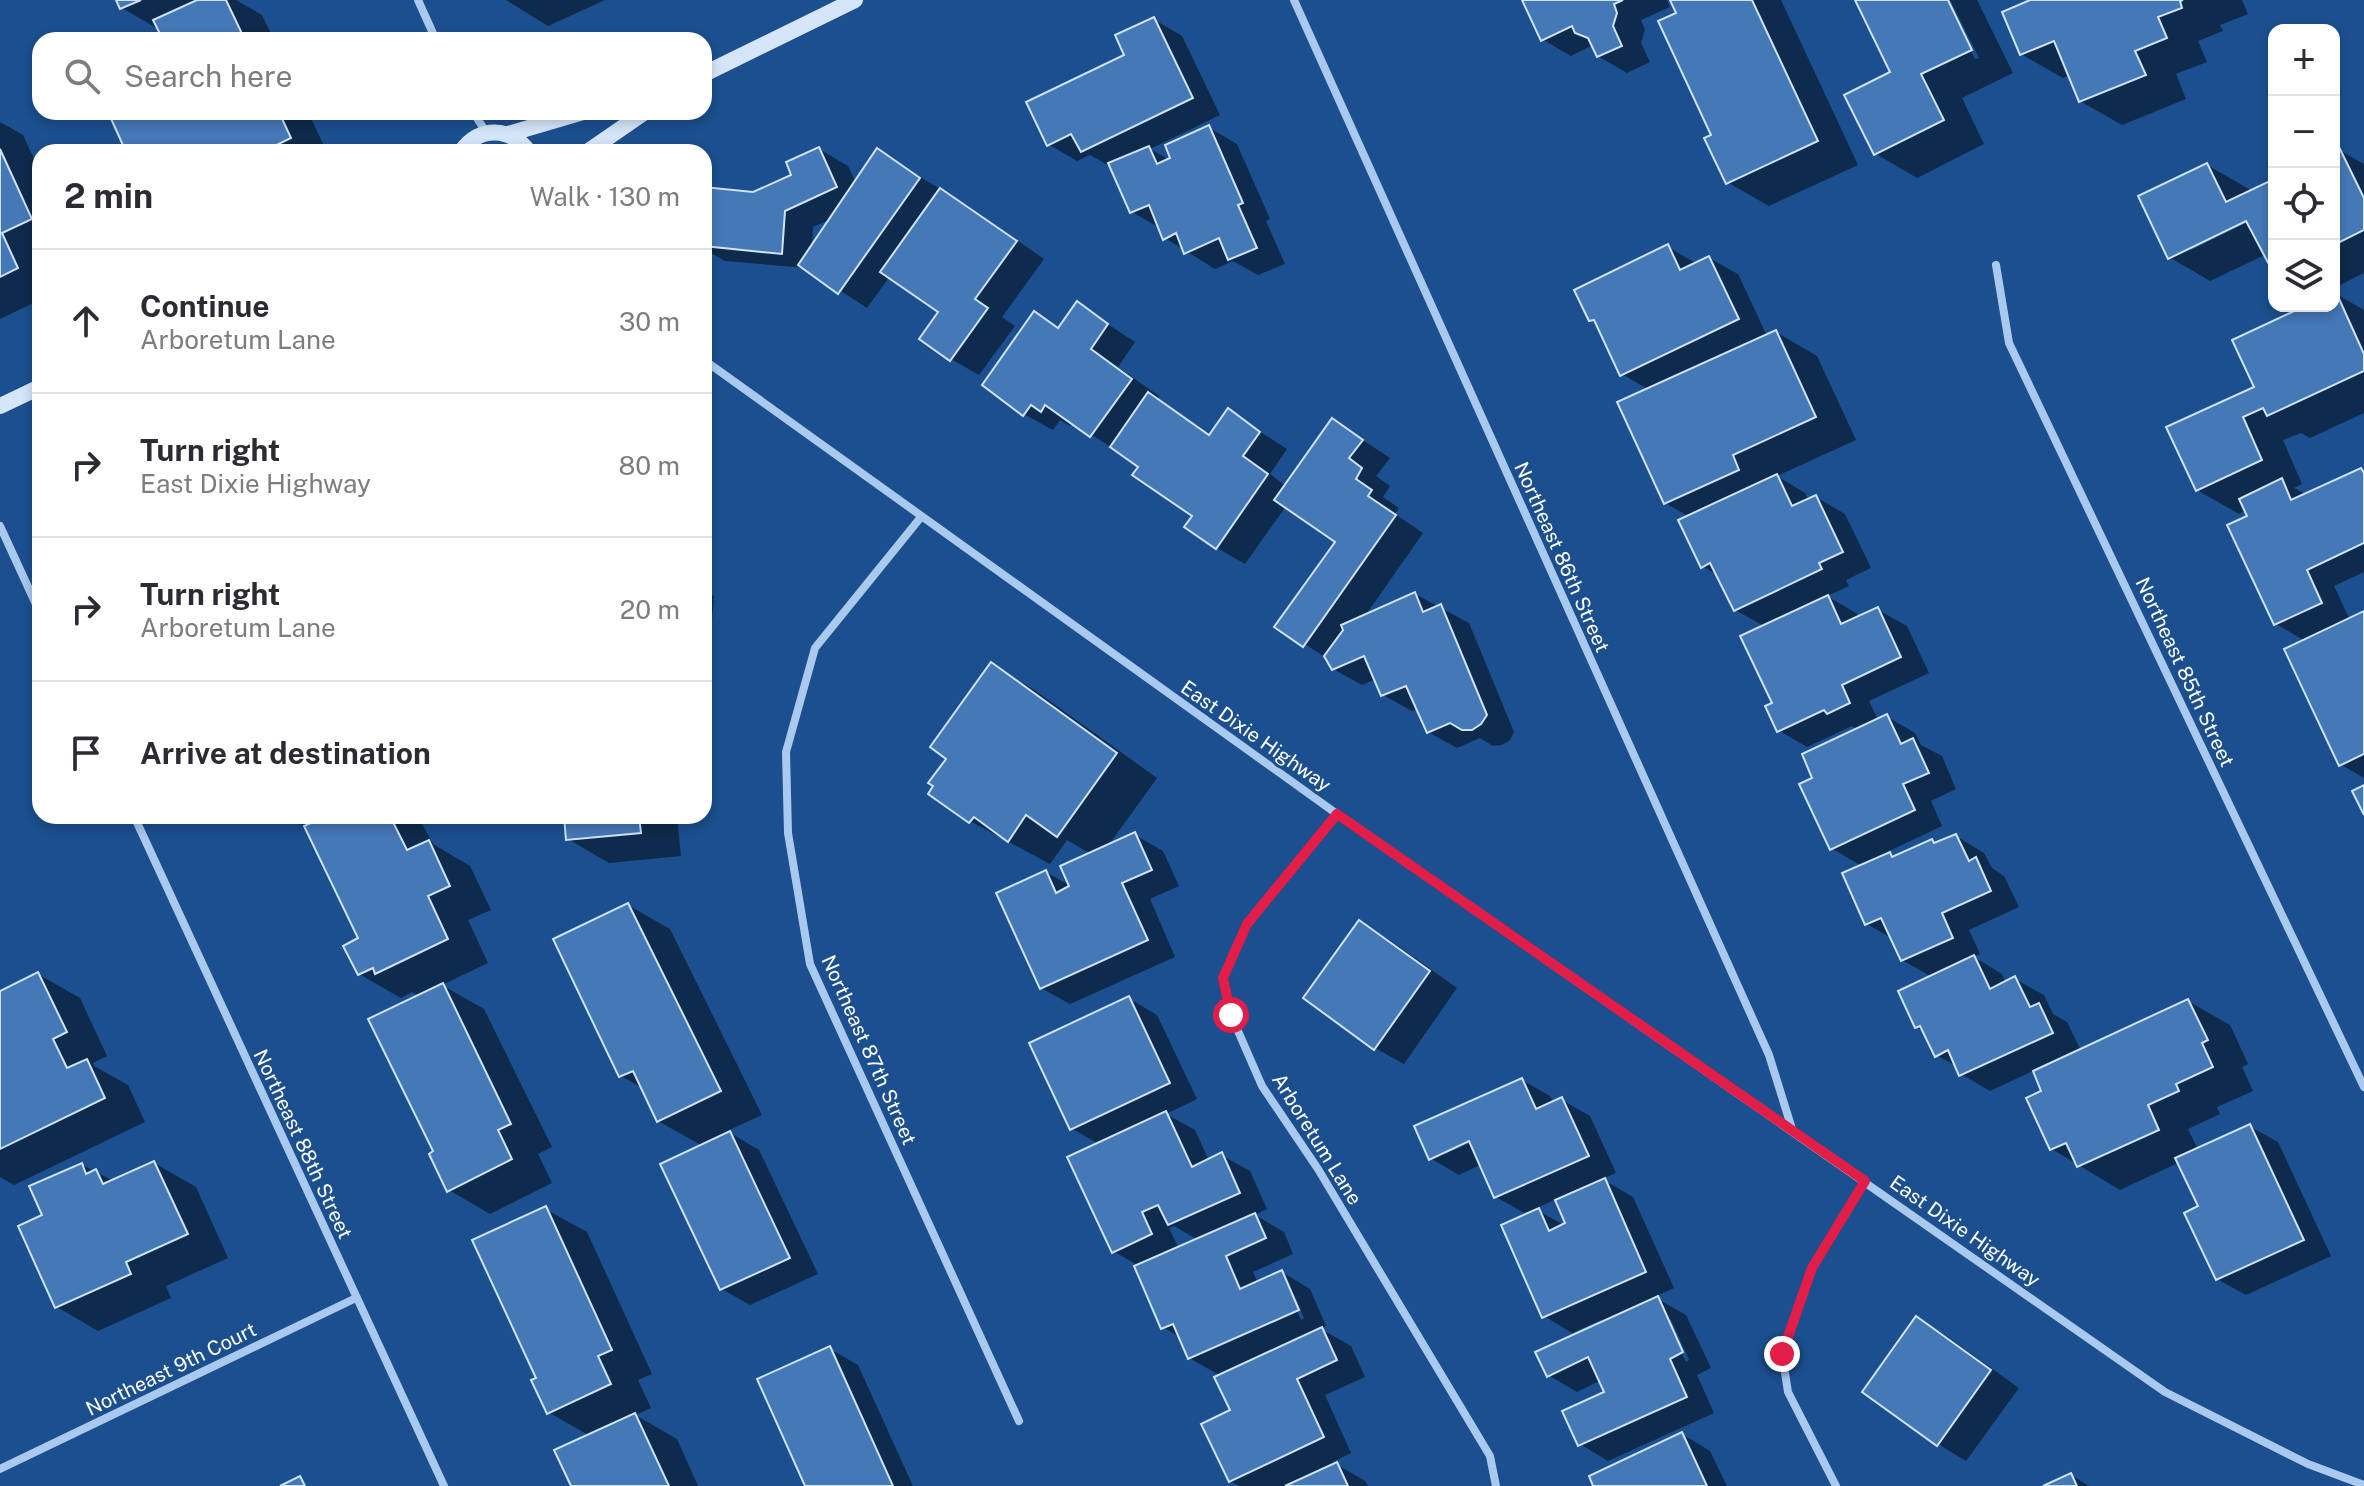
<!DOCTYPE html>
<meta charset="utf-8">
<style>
body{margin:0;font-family:"Public Sans",sans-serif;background:#f2f2f3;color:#2b2b33}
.controls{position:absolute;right:24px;top:24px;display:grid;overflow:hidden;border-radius:16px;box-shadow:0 4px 12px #0003}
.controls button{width:72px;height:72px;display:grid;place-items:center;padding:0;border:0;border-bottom:2px solid #e1e1e2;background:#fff;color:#2b2b33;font:40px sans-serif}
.stop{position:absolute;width:24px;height:24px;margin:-18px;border:6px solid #e11d48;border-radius:50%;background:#fff}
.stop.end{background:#e11d48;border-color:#fff;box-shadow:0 2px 8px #0008}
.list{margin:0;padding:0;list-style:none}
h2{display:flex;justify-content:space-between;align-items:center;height:104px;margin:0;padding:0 32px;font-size:34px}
h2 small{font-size:26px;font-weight:400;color:#7c7c81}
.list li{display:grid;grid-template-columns:52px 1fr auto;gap:24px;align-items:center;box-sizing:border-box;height:144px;padding:0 32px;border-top:2px solid #e1e1e2}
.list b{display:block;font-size:30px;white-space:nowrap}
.list p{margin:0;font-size:26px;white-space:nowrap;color:#7c7c81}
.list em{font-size:26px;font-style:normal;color:#7c7c81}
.icon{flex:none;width:44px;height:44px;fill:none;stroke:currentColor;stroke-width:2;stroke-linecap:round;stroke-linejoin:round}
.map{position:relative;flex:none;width:2364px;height:1486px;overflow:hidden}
.search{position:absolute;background:#fff;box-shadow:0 4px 12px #0003;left:32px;top:32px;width:680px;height:88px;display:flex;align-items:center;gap:20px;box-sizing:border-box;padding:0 28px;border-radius:24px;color:#7c7c81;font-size:30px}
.panel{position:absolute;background:#fff;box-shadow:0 4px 12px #0003;left:32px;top:144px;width:680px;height:680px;border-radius:24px}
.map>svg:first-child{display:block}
.shadow{fill:#0007;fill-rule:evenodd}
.building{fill:#4478b7;stroke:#cfe3fa;stroke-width:2}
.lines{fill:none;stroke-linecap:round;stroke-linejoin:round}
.street{stroke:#a9c9ee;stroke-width:8}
.secondary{stroke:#d6e6fa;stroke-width:16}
.route{stroke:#e11d48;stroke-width:10}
.labels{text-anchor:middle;stroke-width:6;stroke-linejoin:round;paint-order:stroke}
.street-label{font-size:20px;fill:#fff;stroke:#1b4f8f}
</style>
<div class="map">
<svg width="2364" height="1486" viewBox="0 0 2364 1486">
<rect width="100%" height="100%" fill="#1b4f8f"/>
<g class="shadow">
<polygon points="118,0 236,0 262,15 274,40 165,40 160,30 122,8"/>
<polygon points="506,0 605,0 548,26"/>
<polygon points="1524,0 1667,0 1670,7 1641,20 1645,30 1641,43 1650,62 1627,73 1598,56 1593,45 1571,56 1542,39"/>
<polygon points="1674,0 1781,0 1858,165 1769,206 1727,182"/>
<polygon points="1857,0 1946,0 1975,59 1979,58 1950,0 1977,0 2013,73 1962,98 1984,144 1917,178 1876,154 1893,73"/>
<polygon points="2036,0 2242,0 2248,14 2220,25 2223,31 2198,41 2207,62 2176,74 2186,99 2122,125 2080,101 2070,75 2063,78 2021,54"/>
<polygon points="1153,19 1182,36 1220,115 1150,149 1170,160 1208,127 1237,144 1270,219 1266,221 1285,264 1258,275 1233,261 1215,269 1165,238 1160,228 1132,212 1113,168 1090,155 1077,161 1048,144 1127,55"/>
<polygon points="110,112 308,112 327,152 129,152"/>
<polygon points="0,122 23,135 40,172 40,300 0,319"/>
<path d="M819,149L848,166L856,183L877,150L969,207L1044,259L1002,317L1015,326L979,375L951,359L940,312L890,276L867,308L806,268L725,261L704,249V189L754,194L794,176ZM831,219L812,248L813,227Z"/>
<polygon points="2339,150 2364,164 2364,273 2334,288 2334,152"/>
<path d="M2207,165L2249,189L2250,192L2274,181V273L2265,255L2210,281L2169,257ZM2255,215L2256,218L2191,250V245Z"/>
<polygon points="1668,247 1697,264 1709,258 1738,274 1767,336 1776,332 1817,356 1856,440 1777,476 1805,493 1809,501 1816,497 1845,514 1871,568 1846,580 1849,586 1827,596 1856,613 1859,618 1878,610 1907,626 1929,673 1869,701 1878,720 1886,716 1915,733 1921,745 1942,756 1956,789 1931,801 1942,826 1887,852 1895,857 1932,841 1938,844 1956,836 1984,853 1992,868 2004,876 2019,907 1969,930 1980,954 1974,957 2002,974 2006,983 2015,979 2044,995 2053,1014 2067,1022 2081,1051 2188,1001 2230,1025 2248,1064 2242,1067 2253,1091 2217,1107 2220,1114 2188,1129 2198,1150 2249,1126 2278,1142 2331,1256 2246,1295 2217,1279 2200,1207 2180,1162 2120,1190 2052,1149 2044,1092 2035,1070 1990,1091 1961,1074 1958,1067 1936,1055 1925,1032 1916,1027 1932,977 1902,960 1893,939 1867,924 1862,866 1831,848 1815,779 1858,730 1852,726 1807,747 1778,730 1764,626 1735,610 1719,576 1702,566 1690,517 1665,503 1649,390 1622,374 1597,324 1591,320"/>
<polygon points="2336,294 2364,310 2364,413 2310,438 2301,433 2283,440 2302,484 2294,488 2307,495 2361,470 2364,472 2364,572 2334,586 2350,620 2364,613 2364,778 2340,764 2305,641 2276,624 2246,510 2239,514 2197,490 2256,388 2310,306 2334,306"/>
<polygon points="1077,304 1135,342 1118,367 1159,396 1157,400 1211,435 1228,411 1287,449 1270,474 1286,486 1332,420 1390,458 1376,476 1390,486 1383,497 1399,508 1395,514 1423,533 1365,616 1415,594 1469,623 1514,732 1510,740 1502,745 1493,746 1480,738 1457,748 1428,732 1418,709 1412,711 1383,695 1376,679 1362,685 1333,669 1328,659 1277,626 1337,542 1286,506 1245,564 1217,548 1194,516 1141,466 1073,423 1070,426 1060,420 1053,430 1024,414 1035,314 1060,328"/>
<polygon points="704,591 714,596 709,655 704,654"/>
<polygon points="992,665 1033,689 1157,778 1108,846 1135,835 1163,851 1179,886 1150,899 1175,957 1070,1004 1041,988 1046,872 1071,886 1091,854 1067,840 1050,864 970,821 931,794"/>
<polygon points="282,816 418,816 433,844 470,866 491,910 468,920 488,963 442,985 484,1009 552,1147 538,1154 552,1183 490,1214 449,1190 436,1152 419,996 412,992 401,998 359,974 361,939 308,828"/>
<polygon points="566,816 677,816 681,856 609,863 568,839"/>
<polygon points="628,905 670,929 762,1115 727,1131 759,1150 818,1274 750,1305 722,1289 703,1146 658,1121 644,1089 621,1076"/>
<polygon points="1360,923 1388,939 1457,988 1404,1064 1375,1048"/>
<polygon points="38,974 80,998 107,1056 93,1063 94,1066 128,1085 145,1122 14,1185 0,1177 0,993"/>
<path d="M1128,998L1157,1015L1197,1099L1166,1114L1195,1130L1209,1161L1221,1155L1250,1171L1267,1209L1255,1215L1284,1232L1293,1254L1253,1272L1258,1283L1282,1272L1310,1289L1326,1326L1321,1329L1351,1346L1365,1377L1325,1395L1351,1453L1333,1462L1365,1481L1368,1486H1239L1230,1481L1233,1411L1221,1376L1189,1358L1180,1337L1163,1327L1139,1266L1113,1251L1099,1144L1071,1128ZM1174,1226L1198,1240L1179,1249L1169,1228ZM1290,1294H1294L1304,1318L1301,1320Z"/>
<path d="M1522,1080L1550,1096L1554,1104L1562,1100L1590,1116L1616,1173L1602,1179L1633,1197L1674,1288L1654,1297L1686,1315L1711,1368L1697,1375L1714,1413L1608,1461L1580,1444L1607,1393L1601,1380L1577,1392L1548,1375L1603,1324L1601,1320L1572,1333L1544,1316L1528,1215L1496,1197L1482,1164L1459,1175L1430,1158ZM1478,1136L1479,1139L1445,1154V1150ZM1556,1199L1568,1224L1564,1225L1535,1209ZM1666,1320H1671L1689,1360L1686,1362Z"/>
<polygon points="154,1163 196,1187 228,1258 166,1286 171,1298 98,1331 57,1307 45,1216 82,1165 114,1181"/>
<polygon points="545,1209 587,1232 652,1374 638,1380 651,1408 635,1415 677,1439 698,1486 573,1486 590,1436 548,1412 538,1379"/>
<polygon points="1917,1319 1945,1335 2019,1388 1966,1461 1938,1444"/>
<polygon points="830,1349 858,1365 913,1486 807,1486"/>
<polygon points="1682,1434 1710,1451 1727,1486 1596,1486"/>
<polygon points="2071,1475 2089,1486 2048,1486"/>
</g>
<g class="building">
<polygon points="116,0 141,0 120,9"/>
<polygon points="197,0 226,0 245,40 163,40 153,20"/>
<polygon points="1522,0 1623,0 1614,4 1617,13 1613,26 1622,46 1597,57 1588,38 1575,33 1572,26 1541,41"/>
<polygon points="1670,0 1752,0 1818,141 1726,184 1704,138 1711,135 1658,21 1676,13"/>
<polygon points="1855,0 1948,0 1972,50 1921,74 1944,120 1874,155 1844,95 1890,72"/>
<polygon points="2030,0 2183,0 2180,1 2182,8 2158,17 2167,38 2135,51 2146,75 2079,102 2054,41 2020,55 2002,12"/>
<polygon points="1154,17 1193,98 1081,152 1071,134 1047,146 1026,102 1124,55 1115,35"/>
<polygon points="108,112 279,112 291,138 262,152 126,152"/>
<polygon points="1209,125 1243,203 1238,205 1257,248 1228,260 1219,238 1184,254 1176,233 1163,240 1149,205 1130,213 1108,163 1149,146 1157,164 1170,158 1165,145"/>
<polygon points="819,147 837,187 785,211 782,254 704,246 704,187 753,192 791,175 786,162"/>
<polygon points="2339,147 2364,198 2364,230 2334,245 2334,150"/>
<polygon points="877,148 920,178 838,294 798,265"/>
<polygon points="0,149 32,219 2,233 18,268 0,277"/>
<polygon points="2207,163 2226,202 2274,179 2274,274 2246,221 2168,259 2138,196"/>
<polygon points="940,188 1017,241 975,299 988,308 950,361 919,339 938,312 880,272"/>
<polygon points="1668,244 1680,270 1709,256 1739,319 1620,376 1594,320 1589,321 1574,290"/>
<polygon points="2336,292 2364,354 2364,371 2267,416 2263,408 2243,417 2262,460 2196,491 2166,427 2254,387 2232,340 2305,306 2334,306"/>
<polygon points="1077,301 1108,324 1091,349 1132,379 1090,437 1045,405 1041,412 1031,405 1023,416 982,385 1034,311 1058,328"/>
<polygon points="1776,330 1816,417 1733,455 1739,470 1664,504 1617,402"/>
<polygon points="1148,392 1209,435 1228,408 1260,432 1243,456 1268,474 1216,549 1184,527 1192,516 1132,475 1138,467 1110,447"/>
<polygon points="1332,418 1363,440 1349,458 1362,468 1356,479 1372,490 1368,496 1396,515 1303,647 1274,627 1335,542 1274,500"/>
<polygon points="2361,468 2364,473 2364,543 2307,570 2322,603 2274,625 2227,525 2247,516 2239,499 2282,478 2291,500"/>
<polygon points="1777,474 1792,506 1816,495 1843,552 1819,563 1822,569 1734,611 1710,563 1701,568 1678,520"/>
<polygon points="1415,592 1423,612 1441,604 1487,715 1481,724 1472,730 1462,730 1450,723 1427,733 1406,686 1381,696 1364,656 1332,670 1324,656 1343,630 1341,625"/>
<polygon points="1828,595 1841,624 1878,607 1901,657 1842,685 1850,703 1827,714 1824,710 1777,732 1765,706 1772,703 1740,636"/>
<polygon points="2364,611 2364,754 2339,766 2284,649"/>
<polygon points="991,662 1117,753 1057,837 1026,815 1008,842 974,817 969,823 928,794 933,786 928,783 946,759 930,747"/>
<polygon points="1887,714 1901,744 1913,738 1929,773 1903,784 1915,810 1830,850 1799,784 1812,778 1802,754"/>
<polygon points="2364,785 2364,815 2352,791"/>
<polygon points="326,816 390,816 407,850 429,840 450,886 428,896 448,939 375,974 373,968 358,975 343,946 358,938 304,826"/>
<polygon points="564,816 639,816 641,833 566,840"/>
<polygon points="1135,832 1152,870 1122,883 1148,940 1040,989 996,893 1046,870 1056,893 1069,886 1060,866"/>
<polygon points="1956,834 1969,861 1976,857 1991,891 1942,913 1953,938 1901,961 1881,918 1865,925 1842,873 1890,852 1892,857 1932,839 1934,843"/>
<polygon points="628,903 721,1091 657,1122 633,1071 619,1077 553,939"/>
<polygon points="1359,920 1430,971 1374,1050 1303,998"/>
<polygon points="1974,955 1990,989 2015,976 2030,1007 2039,1003 2053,1033 1959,1076 1948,1050 1935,1057 1920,1026 1915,1028 1898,991"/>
<polygon points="38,972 67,1032 53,1039 67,1068 87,1059 105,1098 0,1149 0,991"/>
<polygon points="443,983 511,1124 498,1130 512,1159 447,1192 429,1154 433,1151 368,1019"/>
<polygon points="1129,996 1170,1083 1070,1130 1029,1043"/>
<polygon points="2188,999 2208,1040 2202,1043 2213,1067 2176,1084 2179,1091 2148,1105 2159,1130 2077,1167 2066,1143 2050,1150 2026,1098 2041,1091 2033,1071"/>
<polygon points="1522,1078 1536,1109 1562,1097 1589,1156 1494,1198 1469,1141 1429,1160 1414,1126"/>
<polygon points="1166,1111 1192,1167 1222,1152 1240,1193 1168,1225 1158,1205 1142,1212 1152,1234 1112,1253 1067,1157"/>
<polygon points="2250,1124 2304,1240 2216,1280 2184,1213 2198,1206 2175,1158"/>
<polygon points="730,1131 790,1258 720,1290 660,1164"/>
<polygon points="154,1161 188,1234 126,1262 131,1274 55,1308 18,1226 42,1215 29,1186 82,1163 86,1174 96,1169 103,1184"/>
<polygon points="1605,1178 1646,1272 1542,1318 1501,1225 1539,1208 1549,1231 1565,1223 1555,1200"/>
<polygon points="546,1206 612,1350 598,1356 611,1384 547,1414 531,1380 536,1378 472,1240"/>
<polygon points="1255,1213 1266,1238 1226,1256 1240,1289 1282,1270 1299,1310 1188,1359 1173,1324 1161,1329 1134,1266"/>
<polygon points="1658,1296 1683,1352 1670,1359 1687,1397 1578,1446 1562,1411 1604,1392 1588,1357 1547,1377 1535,1352"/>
<polygon points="1916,1316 1991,1370 1937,1446 1862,1392"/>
<polygon points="1322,1327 1337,1360 1297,1379 1324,1437 1229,1482 1201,1424 1230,1410 1214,1377"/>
<polygon points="830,1346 893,1486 805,1486 757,1379"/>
<polygon points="635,1413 669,1486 571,1486 554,1450"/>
<polygon points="1682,1432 1707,1486 1593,1486 1589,1476"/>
<polygon points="1337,1462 1348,1486 1285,1486"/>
<polygon points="2071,1473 2077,1486 2043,1486"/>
<polygon points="300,1476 305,1486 280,1486"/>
</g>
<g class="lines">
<g class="street">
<polyline points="418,0 436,40"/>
<polyline points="1294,0 1769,1055 1792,1129"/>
<polyline points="473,112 486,132"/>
<polyline points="1996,265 2009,343 2364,1087"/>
<polyline points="704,360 1337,814 2165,1392 2308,1464 2364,1485"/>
<polyline points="921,517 815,648 786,752 788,833 810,964 1019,1421"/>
<polyline points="0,526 40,613"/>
<polyline points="1337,814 1247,924 1223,978 1231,1015 1262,1086 1318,1169 1490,1456 1496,1486"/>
<polyline points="134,816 444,1486"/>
<polyline points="0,1469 356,1298"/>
<polyline points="1836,1486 1788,1392 1782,1354 1812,1268 1865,1181"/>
</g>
<g class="secondary">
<polyline points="704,74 855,0"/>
<polyline points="508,134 583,112"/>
<path d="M461,152C479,125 511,127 529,152"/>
<polyline points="587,152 645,112"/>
<polyline points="0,406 40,387"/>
</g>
</g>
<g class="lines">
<polyline class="route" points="1231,1015 1223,978 1247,924 1337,814 1865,1181 1812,1268 1782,1354"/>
</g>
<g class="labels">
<g class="street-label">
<text transform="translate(1562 557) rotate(66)" y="7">Northeast 86th Street</text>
<text transform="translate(2185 672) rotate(65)" y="7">Northeast 85th Street</text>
<text transform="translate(1256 736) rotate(35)" y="7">East Dixie Highway</text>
<text transform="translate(869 1050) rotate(66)" y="7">Northeast 87th Street</text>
<text transform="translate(1317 1139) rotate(58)" y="7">Arboretum Lane</text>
<text transform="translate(303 1144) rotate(65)" y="7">Northeast 88th Street</text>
<text transform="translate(1965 1231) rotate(35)" y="7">East Dixie Highway</text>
<text transform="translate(171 1369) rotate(-26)" y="7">Northeast 9th Court</text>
</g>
</g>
</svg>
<div class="controls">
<button>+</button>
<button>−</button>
<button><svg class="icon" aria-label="locate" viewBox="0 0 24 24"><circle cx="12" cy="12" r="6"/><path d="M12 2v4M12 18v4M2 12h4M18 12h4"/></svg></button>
<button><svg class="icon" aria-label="layers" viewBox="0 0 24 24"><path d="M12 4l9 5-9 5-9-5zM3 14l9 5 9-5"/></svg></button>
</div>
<div class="stop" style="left:1231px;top:1015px"></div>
<div class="stop end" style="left:1782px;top:1354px"></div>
<div class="search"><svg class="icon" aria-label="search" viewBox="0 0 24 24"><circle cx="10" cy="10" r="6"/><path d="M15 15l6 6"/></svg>Search here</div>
<section class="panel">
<h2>2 min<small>Walk · 130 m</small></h2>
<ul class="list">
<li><svg class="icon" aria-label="ahead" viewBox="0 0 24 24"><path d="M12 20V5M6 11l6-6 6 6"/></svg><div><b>Continue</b><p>Arboretum Lane</p></div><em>30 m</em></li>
<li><svg class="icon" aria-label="right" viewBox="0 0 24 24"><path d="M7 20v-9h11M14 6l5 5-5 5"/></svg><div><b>Turn right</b><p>East Dixie Highway</p></div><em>80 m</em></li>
<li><svg class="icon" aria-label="right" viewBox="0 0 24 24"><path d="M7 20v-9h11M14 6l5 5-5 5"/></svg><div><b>Turn right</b><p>Arboretum Lane</p></div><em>20 m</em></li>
<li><svg class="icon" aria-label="arrive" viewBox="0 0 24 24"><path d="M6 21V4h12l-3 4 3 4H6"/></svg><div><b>Arrive at destination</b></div></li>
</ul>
</section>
</div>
